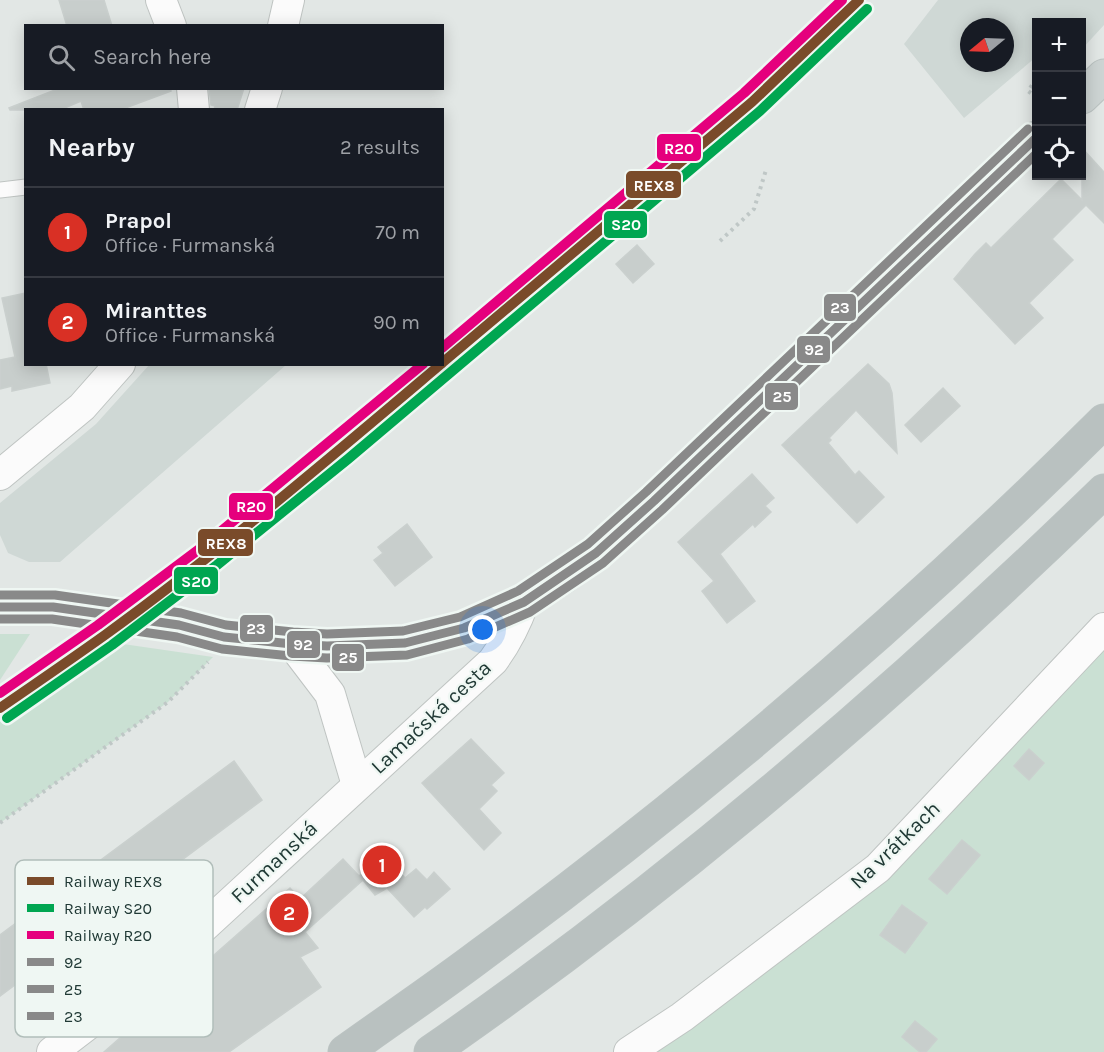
<!DOCTYPE html>
<meta charset="utf-8">
<style>
body{margin:0;font-family:Karla,sans-serif;background:#20242c;color:#f1f3f6}
.controls{position:absolute;right:18px;top:18px;display:grid;overflow:hidden;border-radius:0px;box-shadow:0 3px 15px #0003}
.controls button{width:54px;height:54px;display:grid;place-items:center;padding:0;border:0;border-bottom:2px solid #363941;background:#171b24;color:#f1f3f6;font:30px sans-serif}
.compass{position:absolute;left:960px;top:18px;width:54px;height:54px;border-radius:50%;background:#171b24;box-shadow:0 3px 15px #0003;rotate:251deg}
.you{position:absolute;left:483px;top:630px;width:21px;height:21px;margin:-15px;border:4px solid #fff;border-radius:50%;background:#1a73e8;box-shadow:0 0 0 9px #1a73e833}
.badge{display:grid;place-items:center;width:39px;height:39px;border-radius:50%;background:#d93025;color:#fff;font-size:20px;font-weight:700}
.pin{position:absolute;translate:-50% -50%;border:3px solid #fff;box-shadow:0 2px 6px #0006}
.list{margin:0;padding:0;list-style:none}
h2{display:flex;justify-content:space-between;align-items:center;height:78px;margin:0;padding:0 24px;font-size:26px}
h2 small{font-size:20px;font-weight:400;color:#9ea1a6}
.list li{display:grid;grid-template-columns:39px 1fr auto;gap:18px;align-items:center;box-sizing:border-box;height:90px;padding:0 24px;border-top:2px solid #363941}
.list b{display:block;font-size:22px;white-space:nowrap}
.list p{margin:0;font-size:20px;white-space:nowrap;color:#9ea1a6}
.list em{font-size:20px;font-style:normal;color:#9ea1a6}
.icon{flex:none;width:33px;height:33px;fill:none;stroke:currentColor;stroke-width:2;stroke-linecap:round;stroke-linejoin:round}
.map{position:relative;flex:none;width:1104px;height:1052px;overflow:hidden}
.search{position:absolute;background:#171b24;box-shadow:0 3px 15px #0003;left:24px;top:24px;width:420px;height:66px;display:flex;align-items:center;gap:15px;box-sizing:border-box;padding:0 21px;border-radius:0px;color:#9ea1a6;font-size:22px}
.panel{position:absolute;background:#171b24;box-shadow:0 3px 15px #0003;left:24px;top:108px;width:420px;height:258px;border-radius:0px}
.map>svg:first-child{display:block}
.built{fill:#cfd8d5;fill-rule:evenodd}
.green{fill:#cae0d3}
.building{fill:#c8cecc;stroke:#cad0ce;stroke-width:1.5}
.lines{fill:none;stroke-linecap:round;stroke-linejoin:round}
.service-casing{stroke:#bfc4c2;stroke-width:17}
.minor-casing{stroke:#bfc4c2;stroke-width:32}
.primary-casing{stroke:#bbc3c2;stroke-width:35}
.motorway-casing{stroke:#bbc3c2;stroke-width:35}
.path{stroke:#bfc7c6;stroke-width:4;stroke-dasharray:3 4.5;stroke-linecap:butt}
.service{stroke:#fbfbfb;stroke-width:15}
.minor{stroke:#fbfbfb;stroke-width:30}
.primary{stroke:#cdd4d3;stroke-width:33}
.motorway{stroke:#b9c1c0;stroke-width:33}
.bus-1-casing{stroke:#eff7f3;stroke-width:14}
.bus-2-casing{stroke:#eff7f3;stroke-width:14}
.bus-3-casing{stroke:#eff7f3;stroke-width:14}
.bus-1{stroke:#898989;stroke-width:9}
.bus-2{stroke:#898989;stroke-width:9}
.bus-3{stroke:#898989;stroke-width:9}
.rail-1-casing{stroke:#eff7f3;stroke-width:15}
.rail-2-casing{stroke:#eff7f3;stroke-width:15}
.rail-3-casing{stroke:#eff7f3;stroke-width:15}
.rail-1{stroke:#7a4b2a;stroke-width:10}
.rail-2{stroke:#00a651;stroke-width:10}
.rail-3{stroke:#e5007d;stroke-width:10}
.labels{text-anchor:middle;stroke-width:4.5;stroke-linejoin:round;paint-order:stroke}
.street-label{font-size:21px;fill:#203935;stroke:#eff7f3}
.key{fill:#eff7f3;stroke:#b1beba;stroke-width:1.5}
.key-label{font-size:16px;fill:#203935}
.line-badge{stroke:#eff7f3;stroke-width:2}
.badge-label{font-size:16px;text-anchor:middle;font-weight:bold;fill:#fff}
</style>
<div class="map">
<svg width="1104" height="1052" viewBox="0 0 1104 1052">
<rect width="100%" height="100%" fill="#e2e7e5"/>
<g class="built">
<path d="M938,0H1104V25L1082,49V22H1036V57L964,118L904,44ZM969,27H1005V63H969Z"/>
<polygon points="150,364 286,365 60,562 29,562 8,553 0,535 0,503 96,424"/>
</g>
<g class="green">
<polygon points="1104,628 1104,1052 629,1052 878,868"/>
<polygon points="0,634 30,634 0,680"/>
<polygon points="109,642 213,657 168,702 0,823 0,722"/>
</g>
<g class="building">
<polygon points="59,0 104,0 112,26 67,26"/>
<polygon points="60,88 170,88 171,91 120,110 84,110 81,101 60,110 10,110 9,108"/>
<polygon points="209,88 244,88 237,110 214,110 215,106 211,105"/>
<polygon points="1082,148 1104,172 1104,223 1086,205 1052,239 1073,260 1029,303 1043,318 1015,344 954,279 975,254 986,243 991,248 1061,179 1082,200"/>
<polygon points="637,245 654,264 633,283 616,264"/>
<polygon points="26,293 26,364 46,364 50,383 12,391 12,386 0,389 0,360 15,357 2,298"/>
<polygon points="868,364 889,384 892,393 897,453 856,410 829,438 831,440 828,443 855,475 859,471 884,497 857,523 782,445"/>
<polygon points="943,388 960,406 921,442 905,425"/>
<polygon points="752,474 774,498 765,506 771,512 755,527 753,524 720,554 755,601 727,623 702,591 714,581 678,542"/>
<polygon points="407,524 432,557 395,586 374,560 383,553 378,547"/>
<polygon points="471,739 504,773 491,785 497,791 479,809 501,833 484,850 422,783"/>
<polygon points="1029,749 1044,763 1029,780 1014,766"/>
<polygon points="234,761 262,800 0,996 0,935"/>
<polygon points="962,840 980,855 947,894 929,879"/>
<polygon points="384,854 405,878 416,869 427,880 434,872 450,889 427,909 425,907 414,917 387,888 375,895 363,880 305,932 318,948 300,957 321,987 229,1052 104,1052 290,888 300,899 343,859 359,876"/>
<polygon points="902,905 927,923 905,953 880,935"/>
<polygon points="915,1021 937,1039 926,1052 920,1052 902,1037"/>
</g>
<g class="lines">
<g class="service-casing">
<polyline id="service" points="0,190 26,187"/>
</g>
<g class="minor-casing">
<g id="minor">
<polyline points="161,0 171,26"/>
<polyline points="283,26 289,0"/>
<polyline points="192,88 194,110"/>
<polyline points="260,110 267,88"/>
<polyline points="0,475 82,407 120,364"/>
<polyline points="292,644 330,694 357,785"/>
<path d="M52,1052L146,980L493,661C507,642 516,624 524,602"/>
<polyline points="629,1052 682,1017 878,868 1104,628"/>
</g>
</g>
<g class="primary-casing">
<g id="primary">
<polyline points="1082,97 1104,76"/>
<polyline points="0,607 53,607 179,625 224,637 292,644 327,646 405,643 464,628 485,620 524,602 563,577 596,553 654,501 1036,138"/>
</g>
</g>
<g class="motorway-casing">
<g id="motorway">
<path d="M345,1052C391,1019 437,988 482,954C702,792 911,613 1104,421"/>
<path d="M431,1052C669,887 896,693 1104,491"/>
</g>
</g>
<g class="path">
<polyline points="1036,79 1028,91 1036,97"/>
<polyline points="720,241 754,209 766,170"/>
<polyline points="0,823 168,702 208,662"/>
</g>
<use href="#service" class="service"/>
<use href="#minor" class="minor"/>
<use href="#primary" class="primary"/>
<use href="#motorway" class="motorway"/>
<g class="bus-1-casing">
<polyline id="bus-1" points="0,607 53,607 179,625 224,637 292,644 327,646 405,643 464,628 524,602 596,553 654,501 1036,138"/>
</g>
<g class="bus-2-casing">
<polyline id="bus-2" points="0,619 52,619 177,637 222,649 291,656 327,658 407,655 468,639 530,612 603,563 662,510 1036,154"/>
</g>
<g class="bus-3-casing">
<polyline id="bus-3" points="0,595 55,595 181,613 226,625 293,632 327,634 403,631 460,617 518,591 588,544 646,492 1028,129"/>
</g>
<use href="#bus-1" class="bus-1"/>
<use href="#bus-2" class="bus-2"/>
<use href="#bus-3" class="bus-3"/>
<g class="rail-1-casing">
<g id="rail-1">
<polyline points="442,363 752,102 859,0"/>
<path d="M0,708C35,684 70,660 105,635C221,551 331,457 441,364"/>
</g>
</g>
<g class="rail-2-casing">
<polyline id="rail-2" points="7,718 112,645 217,565 348,459 760,111 867,9"/>
</g>
<g class="rail-3-casing">
<g id="rail-3">
<polyline points="442,348 744,93 842,0"/>
<polyline points="0,693 98,625 202,547 423,364"/>
</g>
</g>
<use href="#rail-1" class="rail-1"/>
<use href="#rail-2" class="rail-2"/>
<use href="#rail-3" class="rail-3"/>
</g>
<g class="labels">
<g class="street-label">
<text transform="translate(431 717) rotate(-43)" y="7">Lamačská cesta</text>
<text transform="translate(895 845) rotate(-44)" y="7">Na vrátkach</text>
<text transform="translate(274 862) rotate(-43)" y="7">Furmanská</text>
</g>
</g>
<rect x="15" y="860" width="198" height="177" rx="9" class="key"/>
<rect x="27" y="877" width="27" height="8" fill="#7a4b2a"/>
<rect x="27" y="904" width="27" height="8" fill="#00a651"/>
<rect x="27" y="931" width="27" height="8" fill="#e5007d"/>
<rect x="27" y="958" width="27" height="8" fill="#898989"/>
<rect x="27" y="985" width="27" height="8" fill="#898989"/>
<rect x="27" y="1012" width="27" height="8" fill="#898989"/>
<g class="key-label">
<text x="64" y="887">Railway REX8</text>
<text x="64" y="914">Railway S20</text>
<text x="64" y="941">Railway R20</text>
<text x="64" y="968">92</text>
<text x="64" y="995">25</text>
<text x="64" y="1022">23</text>
</g>
<g class="line-badge">
<rect x="656" y="133" width="46" height="29" rx="6" fill="#e5007d"/>
<rect x="625" y="170" width="57" height="29" rx="6" fill="#7a4b2a"/>
<rect x="603" y="210" width="45" height="29" rx="6" fill="#00a651"/>
<rect x="823" y="293" width="34" height="29" rx="6" fill="#898989"/>
<rect x="796" y="335" width="35" height="29" rx="6" fill="#898989"/>
<rect x="764" y="382" width="35" height="29" rx="6" fill="#898989"/>
<rect x="228" y="492" width="46" height="29" rx="6" fill="#e5007d"/>
<rect x="197" y="528" width="57" height="29" rx="6" fill="#7a4b2a"/>
<rect x="173" y="566" width="46" height="29" rx="6" fill="#00a651"/>
<rect x="239" y="614" width="35" height="29" rx="6" fill="#898989"/>
<rect x="286" y="630" width="35" height="29" rx="6" fill="#898989"/>
<rect x="331" y="643" width="34" height="29" rx="6" fill="#898989"/>
</g>
<g class="badge-label">
<text x="679" y="154">R20</text>
<text x="654" y="191">REX8</text>
<text x="626" y="230">S20</text>
<text x="840" y="313">23</text>
<text x="814" y="355">92</text>
<text x="782" y="402">25</text>
<text x="251" y="512">R20</text>
<text x="226" y="549">REX8</text>
<text x="196" y="587">S20</text>
<text x="256" y="634">23</text>
<text x="303" y="650">92</text>
<text x="348" y="663">25</text>
</g>
</svg>
<div class="controls">
<button>+</button>
<button>−</button>
<button><svg class="icon" aria-label="locate" viewBox="0 0 24 24"><circle cx="12" cy="12" r="6"/><path d="M12 2v4M12 18v4M2 12h4M18 12h4"/></svg></button>
</div>
<svg class="compass" viewBox="-18 -18 36 36"><path d="M0-13l5 13h-10z" fill="#e53935"/><path d="M0 13l5-13h-10z" fill="#9ea1a6"/></svg>
<div class="you"></div>
<div class="pin badge" style="left:382px;top:865px">1</div>
<div class="pin badge" style="left:289px;top:913px">2</div>
<div class="search"><svg class="icon" aria-label="search" viewBox="0 0 24 24"><circle cx="10" cy="10" r="6"/><path d="M15 15l6 6"/></svg>Search here</div>
<section class="panel">
<h2>Nearby<small>2 results</small></h2>
<ul class="list">
<li><span class="badge">1</span><div><b>Prapol</b><p>Office · Furmanská</p></div><em>70 m</em></li>
<li><span class="badge">2</span><div><b>Miranttes</b><p>Office · Furmanská</p></div><em>90 m</em></li>
</ul>
</section>
</div>
